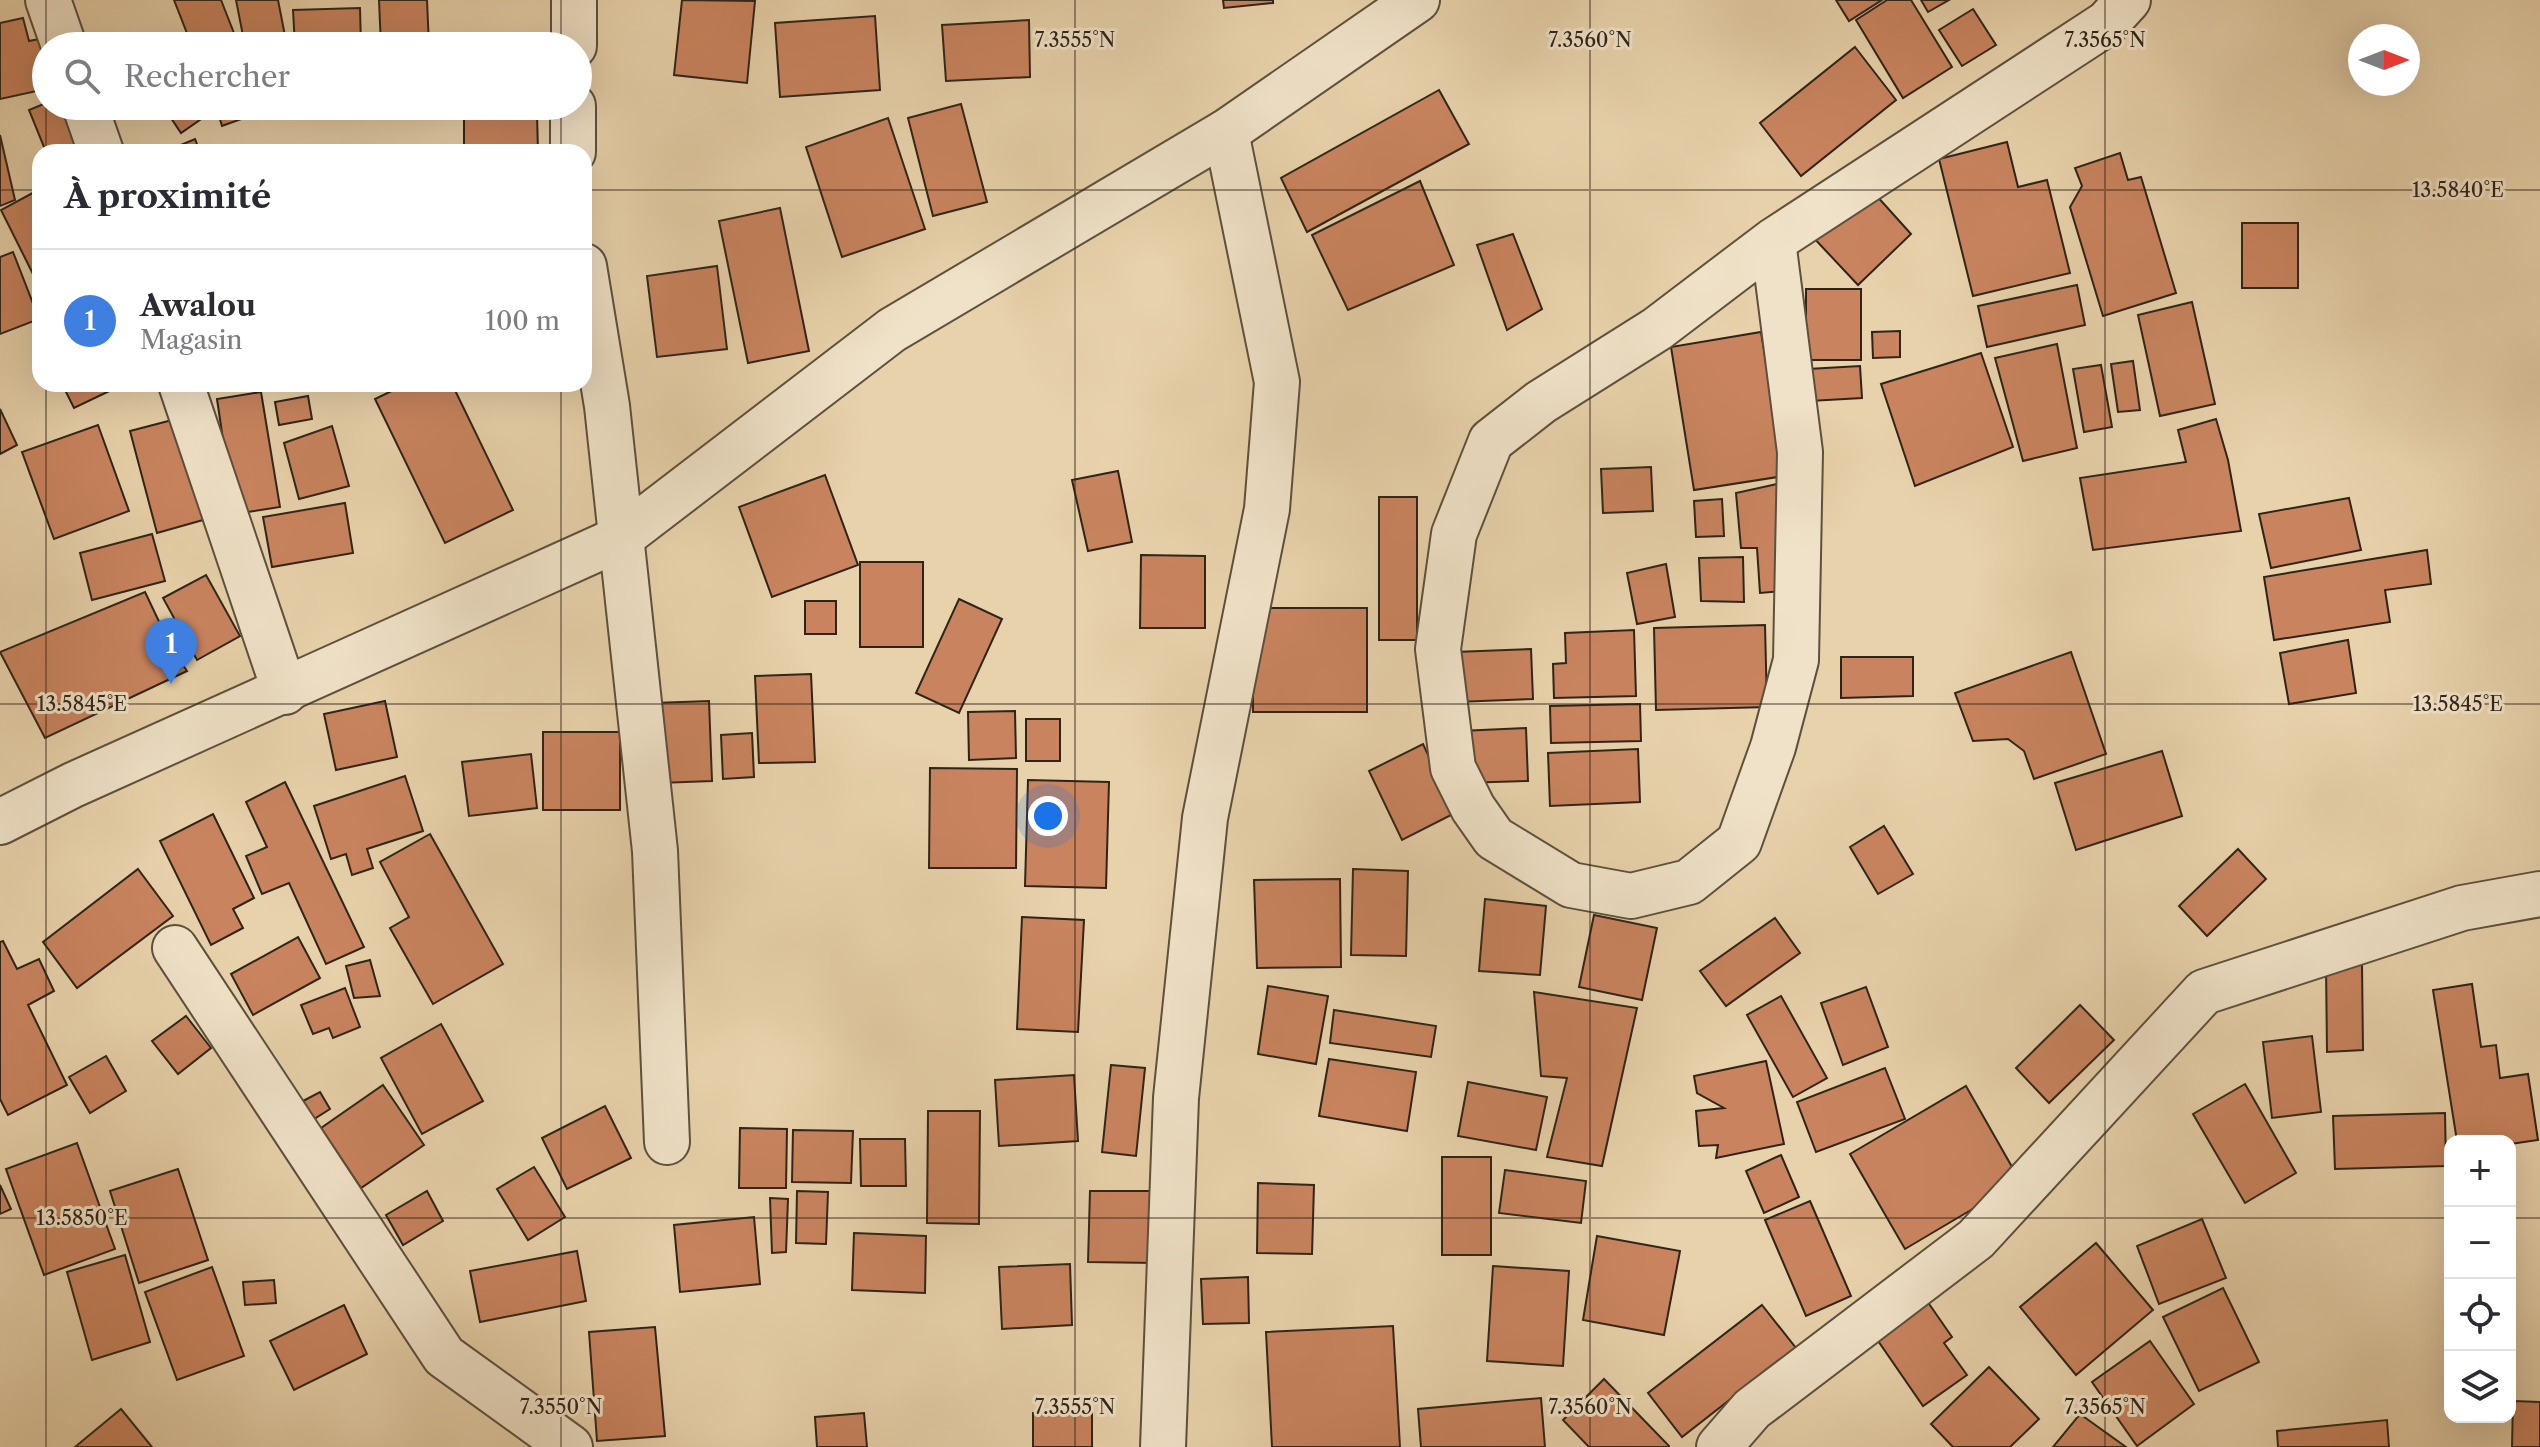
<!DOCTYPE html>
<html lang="fr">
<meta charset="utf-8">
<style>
body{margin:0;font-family:"Libre Caslon Text",serif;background:#f2f2f3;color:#2b2b33}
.controls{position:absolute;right:24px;bottom:24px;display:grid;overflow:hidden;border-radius:16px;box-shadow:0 8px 32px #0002}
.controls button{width:72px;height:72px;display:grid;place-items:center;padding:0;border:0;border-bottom:2px solid #e1e1e2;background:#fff;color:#2b2b33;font:40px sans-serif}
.compass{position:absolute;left:2348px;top:24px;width:72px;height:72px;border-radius:50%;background:#fff;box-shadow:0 8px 32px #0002;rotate:90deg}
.you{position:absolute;left:1048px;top:816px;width:28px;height:28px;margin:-20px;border:6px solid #fff;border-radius:50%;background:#1a73e8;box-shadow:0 0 0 12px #1a73e833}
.badge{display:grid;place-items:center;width:52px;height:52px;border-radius:50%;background:#0b8043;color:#fff;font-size:26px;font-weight:700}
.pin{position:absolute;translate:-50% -66px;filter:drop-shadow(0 2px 4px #0008)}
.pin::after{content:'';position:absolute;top:42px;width:28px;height:24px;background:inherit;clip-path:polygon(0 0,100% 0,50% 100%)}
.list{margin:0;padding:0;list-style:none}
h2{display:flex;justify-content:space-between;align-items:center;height:104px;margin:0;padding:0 32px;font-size:34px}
h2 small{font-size:26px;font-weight:400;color:#7c7c81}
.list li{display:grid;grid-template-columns:52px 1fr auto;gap:24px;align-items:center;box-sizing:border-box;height:144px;padding:0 32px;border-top:2px solid #e1e1e2}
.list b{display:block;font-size:30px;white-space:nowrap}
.list p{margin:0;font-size:26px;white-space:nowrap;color:#7c7c81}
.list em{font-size:26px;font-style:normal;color:#7c7c81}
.icon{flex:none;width:44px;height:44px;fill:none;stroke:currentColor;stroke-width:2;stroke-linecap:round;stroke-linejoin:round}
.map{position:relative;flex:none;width:2540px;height:1447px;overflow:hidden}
.search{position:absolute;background:#fff;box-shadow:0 8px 32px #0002;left:32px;top:32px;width:560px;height:88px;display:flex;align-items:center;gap:20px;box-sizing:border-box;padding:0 28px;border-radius:44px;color:#7c7c81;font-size:30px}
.panel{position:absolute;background:#fff;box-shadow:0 8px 32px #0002;left:32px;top:144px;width:560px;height:248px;border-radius:24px}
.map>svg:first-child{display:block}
.building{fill:#c9845f;stroke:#2e2419;stroke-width:2}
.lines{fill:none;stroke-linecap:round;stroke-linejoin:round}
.minor-casing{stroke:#5c503e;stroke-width:48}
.tertiary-casing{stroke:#5c503e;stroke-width:48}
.minor{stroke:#f0e2c8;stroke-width:44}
.tertiary{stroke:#f0e2c8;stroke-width:44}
.ticks{fill:none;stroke:#2e2419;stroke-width:2;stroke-opacity:0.45}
.ticks-label{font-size:20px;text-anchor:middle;fill:#2e2419;stroke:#f0e2c8;stroke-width:6;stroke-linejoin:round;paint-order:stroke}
</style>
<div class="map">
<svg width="2540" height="1447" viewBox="0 0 2540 1447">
<rect width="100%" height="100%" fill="#e8d2ab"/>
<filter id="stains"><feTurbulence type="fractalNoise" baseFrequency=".0025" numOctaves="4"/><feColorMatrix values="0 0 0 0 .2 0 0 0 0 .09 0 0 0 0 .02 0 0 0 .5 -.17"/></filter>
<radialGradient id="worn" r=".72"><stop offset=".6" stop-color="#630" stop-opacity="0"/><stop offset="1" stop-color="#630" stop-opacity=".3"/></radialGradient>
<g class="building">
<polygon points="174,0 221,0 239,46 192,46"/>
<polygon points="236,0 278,0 287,46 245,46"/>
<polygon points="379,0 427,0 429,46 381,46"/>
<polygon points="682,0 755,1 747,83 674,75"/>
<polygon points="1223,0 1273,0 1273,3 1224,8"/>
<polygon points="1836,0 1882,0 1849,21"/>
<polygon points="1887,0 1911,0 1952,67 1903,98 1856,20"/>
<polygon points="1921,0 1949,0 1928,12"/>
<polygon points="360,8 361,46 295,46 293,10"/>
<polygon points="1973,9 1996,45 1962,66 1939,30"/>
<polygon points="875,16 880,90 780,97 775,23"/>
<polygon points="23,18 29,41 49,37 46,89 0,99 0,23"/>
<polygon points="1029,20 1030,77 946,81 942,25"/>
<polygon points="1855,47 1896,100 1801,176 1760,123"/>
<polygon points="1439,90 1469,144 1307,232 1281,178"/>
<polygon points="46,103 46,106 73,106 92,152 46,152 29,110"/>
<polygon points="961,104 987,202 933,216 908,118"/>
<polygon points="163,106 201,106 207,115 181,133"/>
<polygon points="216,106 274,106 275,107 222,126"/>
<polygon points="537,113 538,152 464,152 464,114"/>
<polygon points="888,118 925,229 842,257 806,147"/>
<polygon points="0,135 15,200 0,206"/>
<polygon points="195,139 200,152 164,152"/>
<polygon points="2007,142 2018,187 2047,180 2070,273 1973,296 1939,159"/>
<polygon points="2120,153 2128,180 2141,177 2176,293 2103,316 2070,207 2082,186 2075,168"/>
<polygon points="1420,181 1454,265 1348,310 1312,235"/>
<polygon points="1866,184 1911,234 1858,285 1811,235"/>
<polygon points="40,189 40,288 1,210"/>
<polygon points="780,208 809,351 748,363 719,221"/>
<rect x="2242" y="223" width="56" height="65"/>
<polygon points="1513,234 1542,309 1507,330 1477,245"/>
<polygon points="13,252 39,319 0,334 0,257"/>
<polygon points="717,266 727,349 657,357 647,276"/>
<polygon points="2077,285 2085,325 1987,347 1978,306"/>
<rect x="1806" y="289" width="55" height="71"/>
<polygon points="2192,302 2215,404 2160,416 2138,315"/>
<polygon points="1900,331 1900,357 1873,358 1872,332"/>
<polygon points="1761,332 1784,476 1694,490 1671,347"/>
<polygon points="2057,344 2077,448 2023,461 1995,358"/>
<polygon points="1981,353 2013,447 1915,486 1881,384"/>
<polygon points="2133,361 2140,410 2118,412 2111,364"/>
<polygon points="2101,365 2112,427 2084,432 2073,369"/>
<polygon points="1860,366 1862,398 1810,401 1808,369"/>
<polygon points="62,384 124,384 74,408"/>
<polygon points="406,384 452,384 513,510 445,543 375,399"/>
<polygon points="261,392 280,507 234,514 217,399"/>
<polygon points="308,396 312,419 279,425 275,402"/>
<polygon points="0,409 17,445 0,454"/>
<polygon points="176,419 203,520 157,533 130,431"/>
<polygon points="2216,419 2228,460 2241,531 2093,550 2080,478 2186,462 2178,430"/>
<polygon points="98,425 129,511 54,539 22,452"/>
<polygon points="332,426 349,486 299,499 284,443"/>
<polygon points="1651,467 1653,511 1603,513 1601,469"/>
<polygon points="1118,471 1132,542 1088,551 1072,480"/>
<polygon points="825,475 858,565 772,597 739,507"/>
<polygon points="1777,484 1784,591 1760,593 1757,548 1741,548 1736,493"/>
<rect x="1379" y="497" width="38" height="143"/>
<polygon points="2349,498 2361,550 2271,568 2259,514"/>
<polygon points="1722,499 1724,536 1696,537 1694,501"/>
<polygon points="345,503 353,553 272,567 263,517"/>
<polygon points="152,534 165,581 92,600 80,553"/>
<polygon points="2427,550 2431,584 2385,590 2390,622 2274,640 2264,577"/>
<polygon points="1141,555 1205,556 1205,628 1140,628"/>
<polygon points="1743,557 1744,602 1701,601 1699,558"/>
<rect x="860" y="562" width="63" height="85"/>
<polygon points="1666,564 1675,617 1637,624 1627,573"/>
<polygon points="206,575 240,636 197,660 163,598"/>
<polygon points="145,592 172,649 187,671 45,738 0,652"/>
<polygon points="959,599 1002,619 959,713 916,693"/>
<rect x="805" y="601" width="31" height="33"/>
<rect x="1253" y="608" width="114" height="104"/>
<polygon points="1765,625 1767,707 1656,710 1654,628"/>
<polygon points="1634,630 1636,696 1554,698 1553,664 1566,663 1565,633"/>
<polygon points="2348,640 2356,693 2289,704 2280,653"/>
<polygon points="1531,649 1533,699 1457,702 1455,652"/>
<polygon points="2071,652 2106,754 2034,779 2024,751 2008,739 1973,741 1955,693"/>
<polygon points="1841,657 1913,657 1913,696 1841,698"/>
<polygon points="811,674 815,762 759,763 755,676"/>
<polygon points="385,701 397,757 336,770 324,714"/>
<polygon points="709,701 712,781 659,783 654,703"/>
<polygon points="1640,704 1641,741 1551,743 1550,706"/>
<polygon points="1015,711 1016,758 969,760 968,712"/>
<rect x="1026" y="719" width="34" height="42"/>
<polygon points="1526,728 1528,781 1462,783 1460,731"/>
<rect x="543" y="732" width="77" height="78"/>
<polygon points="752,733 754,777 723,779 721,735"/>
<polygon points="1423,744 1455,813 1402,840 1369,771"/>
<polygon points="1638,749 1640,802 1550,806 1548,753"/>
<polygon points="2162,751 2182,816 2076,850 2055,783"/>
<polygon points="531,754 537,808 469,816 462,762"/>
<polygon points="930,768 1017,769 1016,868 929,868"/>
<polygon points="405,776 423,831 367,849 373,868 352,875 346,854 331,859 314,806"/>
<polygon points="1028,780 1109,782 1106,888 1025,886"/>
<polygon points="285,782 364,947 326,964 289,883 262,894 246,856 267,847 246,802"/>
<polygon points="213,814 254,898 233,909 243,928 211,945 160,841"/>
<polygon points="1884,826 1913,874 1878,894 1850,847"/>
<polygon points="430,834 503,964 433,1004 390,928 409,917 380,862"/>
<polygon points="2238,849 2266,879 2207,936 2179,906"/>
<polygon points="138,869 173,916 77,988 43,942"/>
<polygon points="1353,869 1408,871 1406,956 1351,955"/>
<polygon points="1340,879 1341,967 1257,968 1254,880"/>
<polygon points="1485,899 1546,906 1540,975 1479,971"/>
<polygon points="1594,915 1657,928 1642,1000 1579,987"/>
<polygon points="1022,917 1084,920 1078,1032 1017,1029"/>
<polygon points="1775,918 1800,953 1726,1006 1700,971"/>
<polygon points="298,937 320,978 253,1015 231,974"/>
<polygon points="3,941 17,969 39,959 54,991 28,1005 67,1085 8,1115 0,1099 0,942"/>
<polygon points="370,960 380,996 354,998 346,966"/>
<polygon points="2362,964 2363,1050 2327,1052 2326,965"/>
<polygon points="2472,984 2481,1047 2496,1045 2500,1078 2528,1074 2538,1140 2510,1144 2510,1141 2457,1141 2433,990"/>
<polygon points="1268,986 1328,996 1316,1064 1258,1054"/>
<polygon points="1866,987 1888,1047 1843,1065 1821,1003"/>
<polygon points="345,988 360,1027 333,1038 329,1028 313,1034 301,1005"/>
<polygon points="1534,992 1637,1008 1602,1166 1547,1157 1567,1078 1541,1076"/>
<polygon points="1781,996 1827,1078 1793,1097 1747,1015"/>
<polygon points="2080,1005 2114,1040 2049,1103 2016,1068"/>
<polygon points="1334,1010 1436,1026 1431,1057 1330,1043"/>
<polygon points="186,1016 211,1048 178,1074 152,1041"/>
<polygon points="441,1024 483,1101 422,1134 381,1058"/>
<polygon points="2312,1036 2321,1112 2272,1118 2263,1042"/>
<polygon points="106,1056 126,1091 90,1113 69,1077"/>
<polygon points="1329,1059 1416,1072 1407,1131 1319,1116"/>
<polygon points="1766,1061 1784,1144 1716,1158 1718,1145 1699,1146 1696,1111 1724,1108 1697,1093 1694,1076"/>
<polygon points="1111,1065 1145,1068 1136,1156 1102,1152"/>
<polygon points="1885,1068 1905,1119 1816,1152 1797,1102"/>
<polygon points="1074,1075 1078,1141 999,1146 995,1080"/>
<polygon points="1468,1082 1547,1097 1536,1150 1458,1136"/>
<polygon points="2245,1084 2296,1173 2245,1203 2193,1114"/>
<polygon points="383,1085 424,1145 361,1188 321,1128"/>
<polygon points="1966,1086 2020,1181 1905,1249 1850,1154"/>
<polygon points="320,1092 330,1109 314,1119 303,1101"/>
<polygon points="605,1106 631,1158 567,1189 542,1138"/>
<polygon points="928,1111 980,1111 979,1224 927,1223"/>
<polygon points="2445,1113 2446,1166 2335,1169 2333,1116"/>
<polygon points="740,1128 787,1129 786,1188 739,1188"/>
<polygon points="793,1130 853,1131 851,1183 792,1182"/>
<polygon points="860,1139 905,1139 906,1186 861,1186"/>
<polygon points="77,1143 115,1249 44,1275 6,1169"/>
<polygon points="1781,1155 1799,1197 1764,1213 1746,1171"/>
<rect x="1442" y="1157" width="49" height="98"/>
<polygon points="534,1167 565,1217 528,1240 497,1189"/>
<polygon points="178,1169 208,1260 139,1283 110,1191"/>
<polygon points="1505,1170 1586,1181 1581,1223 1499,1213"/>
<polygon points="1258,1183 1314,1185 1312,1254 1257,1253"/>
<polygon points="0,1185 11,1209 0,1214"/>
<polygon points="427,1191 443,1221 403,1245 386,1215"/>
<polygon points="797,1191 828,1192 826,1244 796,1243"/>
<polygon points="1090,1191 1155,1191 1156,1263 1088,1262"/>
<polygon points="770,1198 788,1199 786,1252 772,1253"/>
<polygon points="1810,1201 1851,1296 1806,1316 1765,1220"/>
<polygon points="754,1217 760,1284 680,1292 674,1225"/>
<polygon points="2202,1219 2226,1278 2159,1304 2137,1246"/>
<polygon points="854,1233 926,1236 925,1293 852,1290"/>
<polygon points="1597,1236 1680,1251 1664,1335 1583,1320"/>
<polygon points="2096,1243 2153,1310 2076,1375 2020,1307"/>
<polygon points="577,1251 586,1301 480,1322 470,1271"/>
<polygon points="125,1255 150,1342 92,1360 67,1272"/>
<polygon points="1070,1264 1072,1325 1002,1329 999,1267"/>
<polygon points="1493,1266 1569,1271 1563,1366 1487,1361"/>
<polygon points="212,1267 244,1356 177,1380 145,1292"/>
<polygon points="1248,1277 1249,1323 1203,1324 1201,1279"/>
<polygon points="274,1280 276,1303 245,1305 243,1282"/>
<polygon points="2223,1288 2259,1362 2199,1391 2163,1317"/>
<polygon points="1925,1298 1952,1337 1944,1343 1967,1375 1923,1406 1874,1335"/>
<polygon points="344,1305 367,1354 294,1390 270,1341"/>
<polygon points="1762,1305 1796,1348 1682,1437 1648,1393"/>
<polygon points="1393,1326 1400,1447 1272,1447 1266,1332"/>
<polygon points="655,1327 665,1436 597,1441 589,1332"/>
<polygon points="2150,1341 2194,1404 2137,1446 2092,1382"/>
<polygon points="1989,1367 2039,1419 2010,1447 1953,1447 1931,1424"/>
<polygon points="1604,1379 1669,1446 1668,1447 1589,1447 1563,1420"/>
<polygon points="1541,1398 1545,1447 1421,1447 1418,1409"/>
<polygon points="2513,1401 2540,1402 2540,1447 2512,1447"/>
<polygon points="121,1409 152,1447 75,1447"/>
<polygon points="1092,1412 1092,1447 1033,1447 1033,1413"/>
<polygon points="864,1413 867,1447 817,1447 815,1417"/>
<polygon points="2080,1414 2126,1447 2053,1447"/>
<polygon points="2387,1420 2389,1447 2278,1447 2277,1431"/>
</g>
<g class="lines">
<g class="minor-casing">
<g id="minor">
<polyline points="48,0 64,46"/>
<polyline points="574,46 574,0"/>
<polyline points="85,106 101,152"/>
<polyline points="573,152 573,106"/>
<polyline points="1773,241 1800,452 1796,660 1773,747 1739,842 1689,882 1631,896 1571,885 1494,838 1473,808 1453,768 1438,649 1454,534 1491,441 1541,402 1657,329 1773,241 2107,23 2128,0"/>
<polyline points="584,266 607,406 655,851 667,1142"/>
<polyline points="181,384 285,692"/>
<polyline points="175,948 444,1356 570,1447"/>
<polyline points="1163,1447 1176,1098 1205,818 1267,509 1277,382 1226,132"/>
<polyline points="1719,1447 1752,1409 1976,1239 2204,992 2462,908 2540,894"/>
</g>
</g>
<g class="tertiary-casing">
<polyline id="tertiary" points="0,822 73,785 619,539 892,330 1226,132 1417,0"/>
</g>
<use href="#minor" class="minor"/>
<use href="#tertiary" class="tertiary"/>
</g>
<path class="ticks" d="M46,0V46M561,0V46M1075,0V1447M1590,0V1447M2105,0V1447M46,106V152M561,106V152M0,190H40M584,190H2540M46,384V1447M561,384V1447M0,704H2540M0,1218H2450M2510,1218H2540"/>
<g class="ticks-label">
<text x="1075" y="47">7.3555°N</text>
<text x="1590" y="47">7.3560°N</text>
<text x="2105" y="47">7.3565°N</text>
<text x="2458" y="197">13.5840°E</text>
<text x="2458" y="711">13.5845°E</text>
<text x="82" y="711">13.5845°E</text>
<text x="82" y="1225">13.5850°E</text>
<text x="561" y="1414">7.3550°N</text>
<text x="1075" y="1414">7.3555°N</text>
<text x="1590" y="1414">7.3560°N</text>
<text x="2105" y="1414">7.3565°N</text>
</g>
<rect width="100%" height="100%" filter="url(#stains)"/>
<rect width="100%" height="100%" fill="url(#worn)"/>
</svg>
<div class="controls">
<button>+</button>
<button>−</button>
<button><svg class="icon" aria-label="locate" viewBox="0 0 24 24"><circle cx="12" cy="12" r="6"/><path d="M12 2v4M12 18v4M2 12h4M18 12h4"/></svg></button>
<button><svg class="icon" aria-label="layers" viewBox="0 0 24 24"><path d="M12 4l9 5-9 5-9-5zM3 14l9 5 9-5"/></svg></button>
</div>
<svg class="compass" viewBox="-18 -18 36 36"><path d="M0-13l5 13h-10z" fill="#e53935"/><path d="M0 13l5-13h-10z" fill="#7c7c81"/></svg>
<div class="you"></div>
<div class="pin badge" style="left:171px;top:684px;background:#3f7fe0">1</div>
<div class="search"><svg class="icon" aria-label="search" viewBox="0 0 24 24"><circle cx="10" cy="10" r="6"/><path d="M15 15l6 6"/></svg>Rechercher</div>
<section class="panel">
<h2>À proximité<small></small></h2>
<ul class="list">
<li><span class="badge" style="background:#3f7fe0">1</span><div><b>Awalou</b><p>Magasin</p></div><em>100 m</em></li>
</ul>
</section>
</div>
